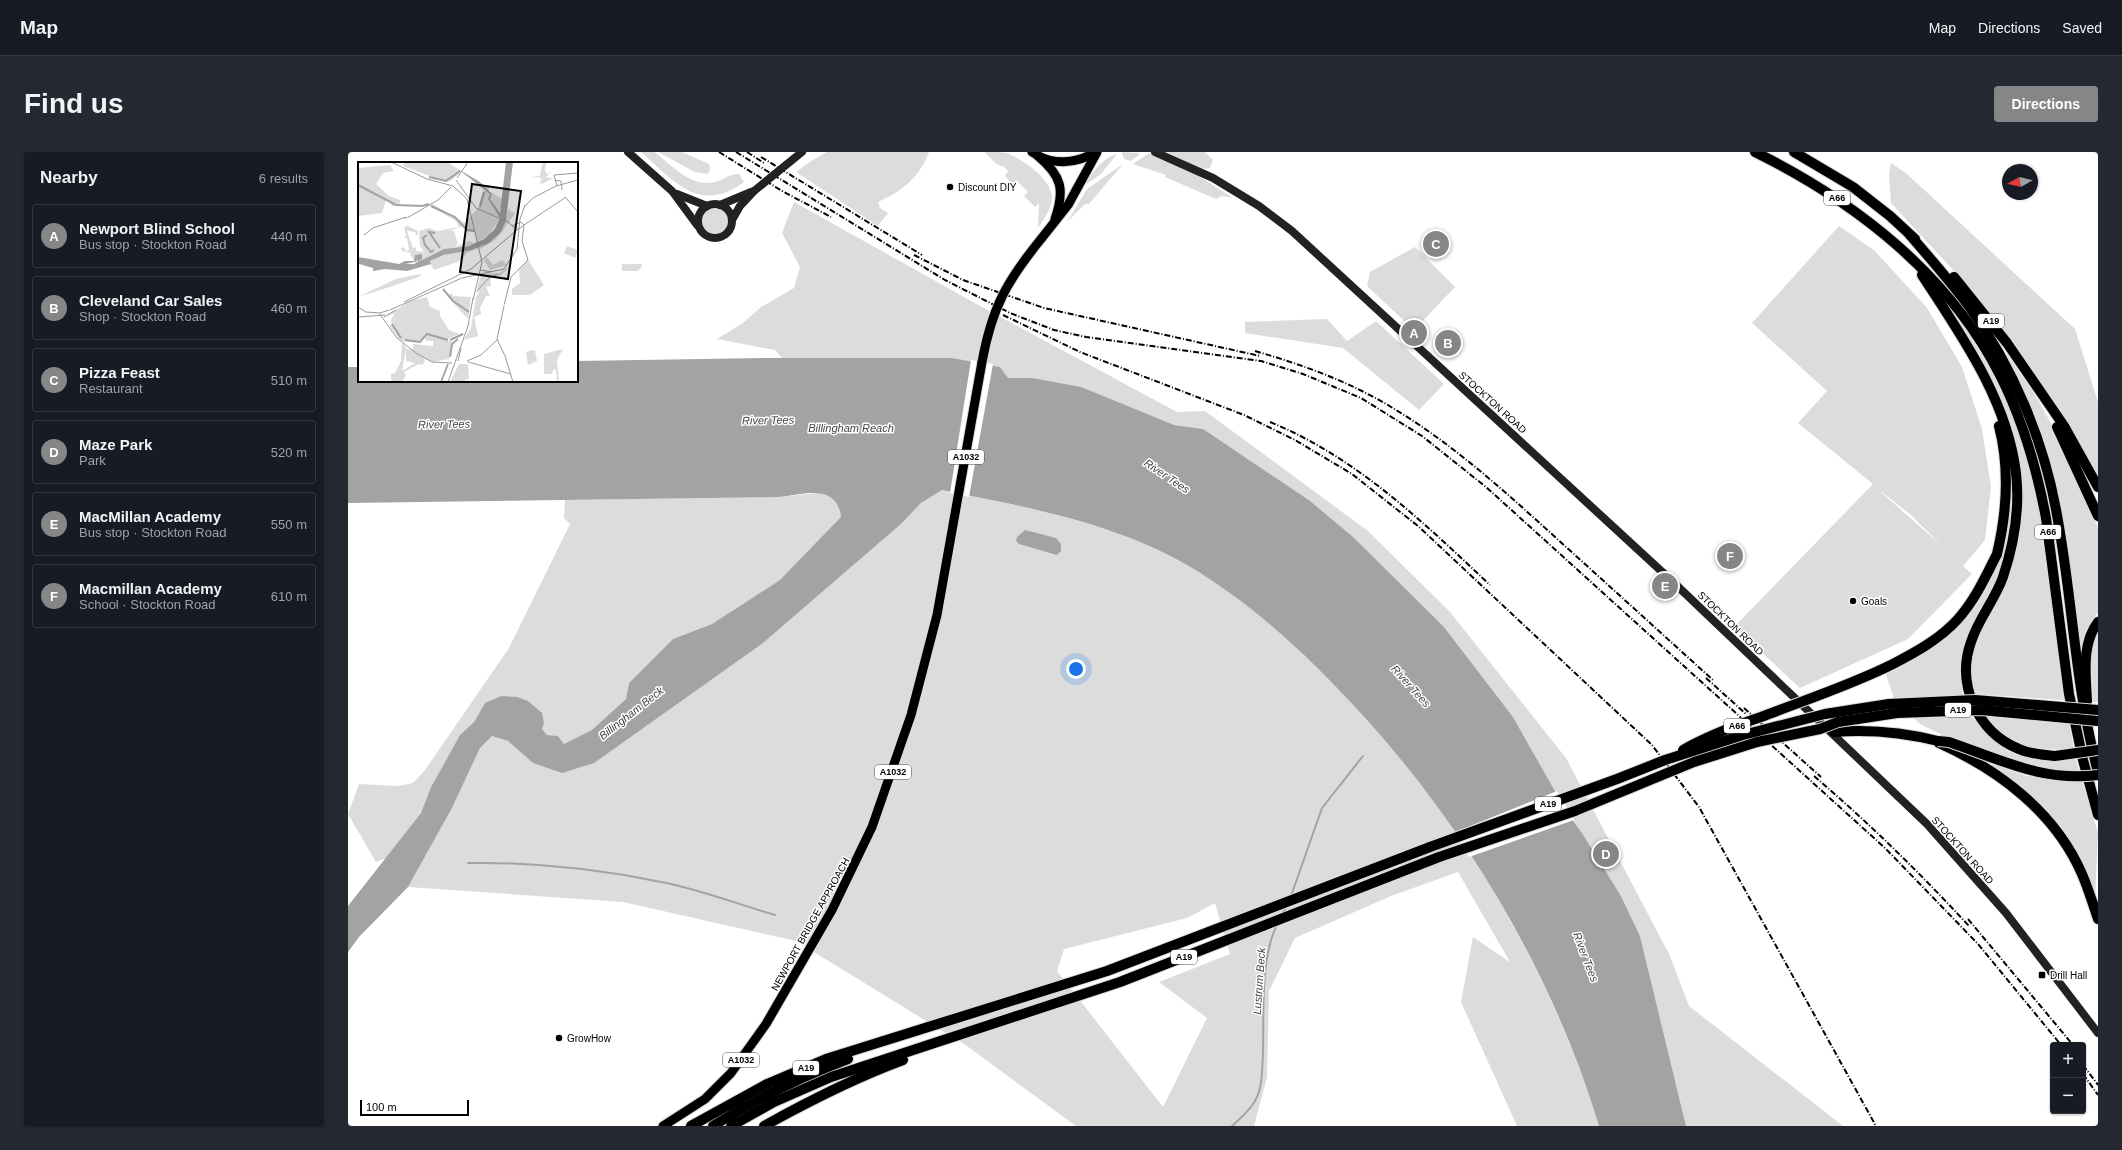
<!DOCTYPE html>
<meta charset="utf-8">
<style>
body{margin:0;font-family:Helvetica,sans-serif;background:#242831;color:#f1f3f6}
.controls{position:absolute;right:12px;bottom:12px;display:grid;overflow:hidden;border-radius:4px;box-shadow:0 1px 3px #0004}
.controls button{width:36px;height:36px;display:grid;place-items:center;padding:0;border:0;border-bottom:1px solid #363941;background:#171b24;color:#f1f3f6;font:20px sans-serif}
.compass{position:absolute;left:1654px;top:12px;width:36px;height:36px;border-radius:50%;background:#171b24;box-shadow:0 1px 3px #0004;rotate:262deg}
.scale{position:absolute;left:12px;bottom:10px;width:109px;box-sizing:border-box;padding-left:4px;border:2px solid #000;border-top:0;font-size:11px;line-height:14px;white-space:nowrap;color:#000;-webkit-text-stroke:3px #fff;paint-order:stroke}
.you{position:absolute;left:728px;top:517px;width:14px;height:14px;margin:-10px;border:3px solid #fff;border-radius:50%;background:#1a73e8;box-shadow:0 0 0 6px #1a73e833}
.badge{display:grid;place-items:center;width:26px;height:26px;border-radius:50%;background:#858687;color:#fff;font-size:13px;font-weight:700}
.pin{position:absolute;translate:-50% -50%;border:2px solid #fff;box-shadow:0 1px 4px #0006}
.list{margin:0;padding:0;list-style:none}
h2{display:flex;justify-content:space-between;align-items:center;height:52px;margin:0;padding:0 16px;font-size:17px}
h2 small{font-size:13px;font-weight:400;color:#9ea1a6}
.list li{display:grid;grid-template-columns:26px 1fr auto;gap:12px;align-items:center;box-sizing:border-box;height:64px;margin:0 8px 8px;padding:0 8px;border:1px solid #363941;border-radius:4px}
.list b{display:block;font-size:15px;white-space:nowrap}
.list p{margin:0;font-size:13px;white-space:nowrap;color:#9ea1a6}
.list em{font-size:13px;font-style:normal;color:#9ea1a6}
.map{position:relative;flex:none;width:1750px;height:974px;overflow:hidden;border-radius:4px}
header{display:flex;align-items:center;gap:24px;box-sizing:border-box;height:56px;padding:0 20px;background:#171b24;border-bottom:1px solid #363941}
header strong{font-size:19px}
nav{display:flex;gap:22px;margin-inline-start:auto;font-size:14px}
.intro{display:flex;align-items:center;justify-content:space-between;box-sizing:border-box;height:96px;padding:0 24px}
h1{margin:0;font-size:28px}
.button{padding:10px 18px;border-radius:4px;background:#858687;color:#fff;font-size:14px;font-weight:700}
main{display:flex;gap:24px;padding:0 24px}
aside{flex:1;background:#171b24;border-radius:4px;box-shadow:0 1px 3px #0004}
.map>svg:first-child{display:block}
.green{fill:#dcdcdc;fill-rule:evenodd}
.water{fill:#a3a3a3}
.pier{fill:#fff}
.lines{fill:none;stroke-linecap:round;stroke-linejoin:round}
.stream{stroke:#a3a3a3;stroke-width:2}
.primary-casing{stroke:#dbdbdb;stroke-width:11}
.highway-casing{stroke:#dbdbdb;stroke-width:12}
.secondary{stroke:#222;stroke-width:8}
.primary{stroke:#000;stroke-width:9}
.highway{stroke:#000;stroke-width:10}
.rail{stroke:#000;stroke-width:2;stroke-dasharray:6 2 1 2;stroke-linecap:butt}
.primary-bridge-casing{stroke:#dbdbdb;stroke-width:11;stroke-linecap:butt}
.highway-bridge-casing{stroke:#dbdbdb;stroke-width:12;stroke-linecap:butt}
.secondary-bridge{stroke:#222;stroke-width:8}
.primary-bridge{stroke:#000;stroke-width:9}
.highway-bridge{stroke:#000;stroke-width:10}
.poi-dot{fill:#000;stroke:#fff;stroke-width:1.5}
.labels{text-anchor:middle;stroke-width:3;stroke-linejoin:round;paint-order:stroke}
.shield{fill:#fff;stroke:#4c4c4c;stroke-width:1}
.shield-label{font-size:9px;font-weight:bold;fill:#000}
.poi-label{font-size:10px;fill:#000;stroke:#fff;text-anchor:start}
.street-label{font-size:10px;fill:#000;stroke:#fff}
.water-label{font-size:11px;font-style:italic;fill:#444;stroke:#fff}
.inset-river{fill:none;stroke:#a3a3a3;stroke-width:2}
.inset-road{fill:none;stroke:#999;stroke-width:1}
.view{fill:#000;fill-opacity:0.15;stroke:#000;stroke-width:2}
.inset-edge{fill:none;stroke:#000;stroke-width:2}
</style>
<header>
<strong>Map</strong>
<nav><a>Map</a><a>Directions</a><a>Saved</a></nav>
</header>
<div class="intro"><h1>Find us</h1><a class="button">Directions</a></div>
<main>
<aside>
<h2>Nearby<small>6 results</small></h2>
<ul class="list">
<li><span class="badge">A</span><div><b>Newport Blind School</b><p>Bus stop · Stockton Road</p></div><em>440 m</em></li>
<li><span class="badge">B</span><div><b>Cleveland Car Sales</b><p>Shop · Stockton Road</p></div><em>460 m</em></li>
<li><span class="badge">C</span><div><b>Pizza Feast</b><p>Restaurant</p></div><em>510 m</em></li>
<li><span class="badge">D</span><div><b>Maze Park</b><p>Park</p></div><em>520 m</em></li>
<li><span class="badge">E</span><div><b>MacMillan Academy</b><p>Bus stop · Stockton Road</p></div><em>550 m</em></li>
<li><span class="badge">F</span><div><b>Macmillan Academy</b><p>School · Stockton Road</p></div><em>610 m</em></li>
</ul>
</aside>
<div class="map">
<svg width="1750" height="974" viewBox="0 0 1750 974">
<rect width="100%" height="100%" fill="#fff"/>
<g class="green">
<path d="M293,0H307C324,14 344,36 367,30C377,28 379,22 391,22L396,30C351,63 326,29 293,0Z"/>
<polygon points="310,0 334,0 361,12 362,18 360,22 347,20"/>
<path d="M479,0H581C572,25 553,40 530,50L532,56L540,61L530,74L448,20L463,9Z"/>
<path d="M637,0C644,0 653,0 659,1C675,8 703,26 704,45C704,56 696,67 690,76L691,51L687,55L676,44L680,40L668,28L664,32L657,24L660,19L656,15L648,12Z"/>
<polygon points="774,0 791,1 791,3 783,9 776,7"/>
<polygon points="818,0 857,0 865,8 862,16 854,17"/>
<polygon points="801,1 843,19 885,46 874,44 868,47 817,25 818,23 785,12"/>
<path d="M769,2L753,22L737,33C744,20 754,6 769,2Z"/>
<polygon points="1543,11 1559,22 1727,177 1750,250 1750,329 1640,160 1619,133 1543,51 1541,23"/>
<polygon points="775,12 741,52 737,52 719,70 739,37"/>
<polygon points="446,50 634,155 829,260 857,259 1020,379 1102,460 1218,606 1322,804 1341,854 1495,974 1338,974 1292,784 1273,744 1234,681 1220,662 1165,565 1096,475 1065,445 855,277 826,273 684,226 660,226 604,206 434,206 427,198 369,187 395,171 413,155 446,136 452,115 434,81"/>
<circle cx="367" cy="69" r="13"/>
<path d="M1491,74L1527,99L1579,156L1614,215L1634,277L1643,335L1637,388L1615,414L1624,422L1560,487L1452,536L1386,475L1525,332L1450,271L1479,239L1404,171ZM1534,340L1564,364L1593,393L1534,341Z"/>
<polygon points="1067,95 1107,135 1066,178 1019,134 1022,120"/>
<polygon points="274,112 294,112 293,116 289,119 274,119"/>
<polygon points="979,167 999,189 1028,169 1096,232 1071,258 995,196 897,181 897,170"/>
<path d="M1612,168C1640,210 1664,254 1678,303C1702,382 1705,466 1716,548L1624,542L1621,522L1623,498L1665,403L1664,290L1609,170Z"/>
<path d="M1656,202H1659L1686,241L1709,282L1750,376V461C1738,475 1732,489 1734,508L1714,375Z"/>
<path d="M594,338C678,355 764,370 839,413C895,446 944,489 989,536C1107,657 1201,812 1251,974H1169L1113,850L1125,785L1162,810L1110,720L1043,744L947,786L921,839L919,925L906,974H728L619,894L448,789L275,750L60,735L104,656L132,596L144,584L160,589L185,611L415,491L553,372L573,351ZM867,751L882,802L811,830L859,866L815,955L709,819L716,797L839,766Z"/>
<path d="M469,341C486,343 491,347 493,365L487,373L432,428L364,472L325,487L281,531L278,547L244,579L216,592L210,584L199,583L194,577L137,551L126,570L112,583L83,635L73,661L39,706L28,710L0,662L11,632L50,634L65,631L77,618L161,496L222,372L216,366L217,348L431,345Z"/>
<path d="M1662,343H1664C1663,377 1657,406 1644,438C1641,447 1634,456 1629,464C1614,491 1609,513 1615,543L1546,547L1538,522C1557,512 1578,501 1595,488C1625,463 1647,425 1657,388C1661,374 1660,357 1662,343Z"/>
<polygon points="1750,477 1750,550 1745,550 1743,503"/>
<path d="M1623,564C1655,603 1678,612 1728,607L1731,619L1687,616L1595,584C1585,577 1573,575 1566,566Z"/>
<path d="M1635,564L1721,571L1726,596C1701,598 1676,600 1655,584C1648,579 1642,570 1635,564Z"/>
<polygon points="1627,606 1679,624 1734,629 1750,681 1747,747 1711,678"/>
</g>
<g class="water">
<path d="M422,206H604L652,215L660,226H684L733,235L826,273L855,277L962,349L1005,385L1096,475L1165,565L1220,662L1234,681L1273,744L1292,784L1338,974H1251C1202,812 1107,657 989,536C944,489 895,446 839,413C764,370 678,355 594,338L573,351L553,372L415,491L246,611L214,621L185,611L160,589L144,584L132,596L104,656L60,735L11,785L0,800V754L73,661L83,635L112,583L126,570L137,551L153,544L169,545L180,549L194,561L196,571L194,577L199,583L210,584L216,592L244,578L278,547L281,531L325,487L364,472L432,428L493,365C489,331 456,342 431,345L0,351V215H11V229H229V209Z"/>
<polygon points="677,378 708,386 713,392 713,399 709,403 671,392 668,389 669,385"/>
</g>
<g class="pier">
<polygon points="623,208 645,212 621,345 602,341"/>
<polygon points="1209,639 1226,668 1121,705 1105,681"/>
</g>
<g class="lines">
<g class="stream">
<path d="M120,711C184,710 250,717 313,730C351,737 389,752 427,763"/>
<polyline points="943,744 974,656 1015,604"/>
<polyline points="934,762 939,754"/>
<path d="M884,974C892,967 901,959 907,949C915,935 914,916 915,901C916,864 912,806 929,773"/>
</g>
<g class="primary-casing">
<g id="primary">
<path d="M684,0C703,14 729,12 747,0"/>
<path d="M690,4C714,24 717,38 707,67"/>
<polyline points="693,87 720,53 749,0"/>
<polyline points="315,974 357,947 383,921 418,872 484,758 524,675 563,563 589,463 634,210"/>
</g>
</g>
<g class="highway-casing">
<g id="highway">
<path d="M1407,0C1508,50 1602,123 1653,225C1675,269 1689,318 1698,366L1721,542L1735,608L1750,663"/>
<polyline points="1446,0 1505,35 1542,64 1567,87"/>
<path d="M1562,83C1582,106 1602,129 1620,153C1665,215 1696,288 1709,363C1725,449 1727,535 1750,620"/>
<path d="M1574,123C1613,183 1659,247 1668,321C1672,356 1666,392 1655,425C1647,448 1630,467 1623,490C1608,532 1629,580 1671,597C1682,602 1695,603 1707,604"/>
<polyline points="1606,125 1659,191 1716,274 1750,335"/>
<polyline points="1709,275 1750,364"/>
<path d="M1649,402C1659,360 1662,317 1651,274"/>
<path d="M1739,549C1738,524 1733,492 1750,470"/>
<path d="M1486,580C1522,577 1554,580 1590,589L1591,591C1651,618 1707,660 1734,722C1740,736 1745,752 1750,767"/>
<polyline points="343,974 419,932 478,907 759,819 1082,695"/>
<path d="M365,974C408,947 452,925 500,907"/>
<polyline points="383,974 426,950 483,925 772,830 1091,705 1227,659"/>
<path d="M416,974C461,949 506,926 555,908"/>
</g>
</g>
<g class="secondary">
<polyline points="280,0 324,39 349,73"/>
<polyline points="807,0 865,26 911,54 944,79 1323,428 1579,672 1658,761 1750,881"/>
<polyline points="329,42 359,54"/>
<circle cx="367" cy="69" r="17"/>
<polyline points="372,53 403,40"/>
<polyline points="384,68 392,54 406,39"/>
</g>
<use href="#primary" class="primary"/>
<use href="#highway" class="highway"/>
<g class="rail">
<polyline points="371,0 434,39 483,65"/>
<polyline points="388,0 597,128 662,161 706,178 738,185 913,209 955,222 1013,246 1074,284 1138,335 1537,696 1630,792 1713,893"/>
<polyline points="399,0 416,11"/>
<polyline points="413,5 574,103"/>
<polyline points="566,103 615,128 696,156 912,204"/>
<polyline points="655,163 732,200 896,263 947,288 1004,322 1070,374 1304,593 1351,655 1528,974"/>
<path d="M907,199C952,212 997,228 1038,252C1100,288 1153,336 1206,384C1259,432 1312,480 1365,528"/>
<path d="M922,270C1008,305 1075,370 1142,433"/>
<polyline points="1358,526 1398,562"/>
<polyline points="1396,556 1473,625"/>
<path d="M1466,624C1521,671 1572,721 1621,774"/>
<polyline points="1620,767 1725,893"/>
<polyline points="1735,913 1750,933"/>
<polyline points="1735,922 1750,943"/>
</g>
<g class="primary-bridge-casing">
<path id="primary-bridge" d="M634,210C644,155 659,129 693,87"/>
</g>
<g class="highway-bridge-casing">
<g id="highway-bridge">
<path d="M1590,589L1601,590C1651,607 1694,630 1750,623"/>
<path d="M1335,598C1359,584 1386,574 1413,565C1457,548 1503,533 1545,512C1568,500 1592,487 1610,467C1627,448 1637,426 1649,402"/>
<polyline points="1707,604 1750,598"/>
<polyline points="1227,659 1346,610 1409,590 1472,577 1490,570 1549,561 1633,558 1750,569"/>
<polyline points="1082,695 1269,627 1317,608 1395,583 1477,562 1541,552 1627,548 1750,558"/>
</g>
</g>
<polyline class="secondary-bridge" points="406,39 454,0"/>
<use href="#primary-bridge" class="primary-bridge"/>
<use href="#highway-bridge" class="highway-bridge"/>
</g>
<g class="poi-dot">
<circle cx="602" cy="35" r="4"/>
<circle cx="1505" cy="449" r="4"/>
<rect x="1690" y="819" width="8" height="8" rx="2"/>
<circle cx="211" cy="886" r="4"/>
</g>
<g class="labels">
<g class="shield">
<rect x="1476" y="39" width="26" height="14" rx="3"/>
<rect x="1630" y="162" width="26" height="14" rx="3"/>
<rect x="600" y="298" width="36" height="14" rx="3"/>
<rect x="1687" y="373" width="26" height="14" rx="3"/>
<rect x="1597" y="551" width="26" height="14" rx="3"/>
<rect x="1376" y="567" width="26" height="14" rx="3"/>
<rect x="527" y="613" width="36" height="14" rx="3"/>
<rect x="1187" y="645" width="26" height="14" rx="3"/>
<rect x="823" y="798" width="26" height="14" rx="3"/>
<rect x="375" y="901" width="36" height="14" rx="3"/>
<rect x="445" y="909" width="26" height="14" rx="3"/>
</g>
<g class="shield-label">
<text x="1489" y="49">A66</text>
<text x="1643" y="172">A19</text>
<text x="618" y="308">A1032</text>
<text x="1700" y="383">A66</text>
<text x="1610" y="561">A19</text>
<text x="1389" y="577">A66</text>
<text x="545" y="623">A1032</text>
<text x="1200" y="655">A19</text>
<text x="836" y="808">A19</text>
<text x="393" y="911">A1032</text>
<text x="458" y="919">A19</text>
</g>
<g class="poi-label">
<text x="610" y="39">Discount DIY</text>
<text x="1513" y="453">Goals</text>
<text x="1702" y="827">Drill Hall</text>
<text x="219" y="890">GrowHow</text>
</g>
<g class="street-label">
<text transform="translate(1145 250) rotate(42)" y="4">STOCKTON ROAD</text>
<text transform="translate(1383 471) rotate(44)" y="4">STOCKTON ROAD</text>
<text transform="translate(1615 698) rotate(48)" y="4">STOCKTON ROAD</text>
<text transform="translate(462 772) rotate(-61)" y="4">NEWPORT BRIDGE APPROACH</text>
</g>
<g class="water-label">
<text transform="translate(420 268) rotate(-1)" y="4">River Tees</text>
<text transform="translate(96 272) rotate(-1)" y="4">River Tees</text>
<text x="503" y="280">Billingham Reach</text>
<text transform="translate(819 324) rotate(34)" y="4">River Tees</text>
<text transform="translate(1063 534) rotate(48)" y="4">River Tees</text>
<text transform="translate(283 561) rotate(-38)" y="4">Billingham Beck</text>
<text transform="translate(1238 805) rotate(69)" y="4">River Tees</text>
<text transform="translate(911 829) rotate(-86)" y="4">Lustrum Beck</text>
</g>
</g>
<g transform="translate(10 10)">
<rect width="220" height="220" fill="#fff"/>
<path d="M46,0H90L103,9L94,18L88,20L45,4ZM188,0L187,9L189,12L194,9L188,15H184L195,16L182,23L185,18L182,21H181L184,16L174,14H182L184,2ZM32,3L36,9L25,11L18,22L31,34L42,38V43L35,44L28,38L24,51L0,54V6ZM127,25H131V29L144,37L142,51L132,37L134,32ZM126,27L133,32L130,37L142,56L131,73L114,83L86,87L58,101L52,92L55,87L52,91L44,89L43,86L46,85L48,90L51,88L49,76H46L48,73L46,65L50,64L60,69L59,75L57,70L49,69L55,86L58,85V89L66,90L62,84L61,69L71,66L79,69L101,65L98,59L72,44L74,42L107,61L120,46ZM105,64L117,71L119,80L115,81L112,79L96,85L100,82L96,69H91ZM151,46L153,50L157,51L144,70L137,78L124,86L110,90L102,99L76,108L71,100L74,98L93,91L117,88L143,70ZM209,84L220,88L217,96L206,91ZM129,95L135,103L144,98L149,103L132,108L126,98ZM170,98L186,123L172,133H154V127L162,121L161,108ZM149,106H151L142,114L132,116L133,124L128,125L132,134H128L122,146L123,152L116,155L120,174L106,178L113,166L118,135L122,128L118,131L122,115L125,112L141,111ZM62,112L63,114L38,123L0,135L38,117ZM93,131L95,134L113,135L110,157L90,135ZM69,135L72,145L82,149V154L91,168L101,172L87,178L94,179L91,197L75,200L65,196L67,198L65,203L61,202L46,210L48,213L44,220H33V212L37,211L43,199L44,180L49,187L55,188V182L75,184V179H68L67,173L62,180L43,179L31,163H34L33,158L37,151L27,155L52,139ZM48,187V199L57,201L44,209ZM205,187L199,198L201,220H199L198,208H195L194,212H186V192ZM174,188L177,189L179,199L170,203L168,190ZM101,202H110L111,217L107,218V220H92Z" fill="#dcdcdc" fill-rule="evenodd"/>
<path d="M148,0H155L148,58L143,70L131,81L114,88L86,93L72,99L73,102L49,109L27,107L15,109V106L1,102L0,104V95L41,102L47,99H56L57,93L64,92V97L60,100V97L57,100L47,102H56L86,87L111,84L126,77L136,68L142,56L130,37L132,32L100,7L122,20L134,32L132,37L142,51Z" fill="#a3a3a3"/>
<path class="inset-river" d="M71,15L88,19L102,9M0,23L38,43L64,44L71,42M73,44L97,55L109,68L116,69M122,45L126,30M77,71L71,70L82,86M69,73L65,76L67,83L73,90L76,88M85,127L95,139L111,150M34,162L43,176M47,178L62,180L69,172L90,178M92,178L105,172M92,195L94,182L100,177M83,220L90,202"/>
<path class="inset-road" d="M33,0L69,17L95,24L109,37L124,100L115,138M99,16L110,0M98,18L118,46L150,60L158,67M197,18L203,19L204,28M199,24L196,13L220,11M208,36L220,50M167,44L175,36L198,24L220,18M49,56L80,38L93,25M166,63L208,35M154,64L163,60L166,63L160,68L158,64M6,73L15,66L48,55L47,57M122,108L134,110M119,129L130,117L139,112M46,140L113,107L159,68M146,143L153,115L170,98L164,79L166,63M146,144L139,177L147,194L155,220M0,145L8,150L22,151L31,148M32,148L104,116L146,107L159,87L162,57L167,43M21,151L39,176L58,191L74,200L94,201M0,155L27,153M26,155L38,148M100,199L103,186M109,199L123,193L139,178M110,200L153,212M90,220L110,164L115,136"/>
<path class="view" d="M114,22L163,29L150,117L102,110Z"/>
<rect width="220" height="220" class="inset-edge"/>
</g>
</svg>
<div class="controls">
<button>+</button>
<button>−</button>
</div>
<svg class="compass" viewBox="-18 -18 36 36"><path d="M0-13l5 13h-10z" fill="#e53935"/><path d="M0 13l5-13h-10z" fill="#9ea1a6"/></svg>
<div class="scale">100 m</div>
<div class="you"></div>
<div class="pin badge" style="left:1066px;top:181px">A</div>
<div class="pin badge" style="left:1100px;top:191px">B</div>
<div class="pin badge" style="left:1088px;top:92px">C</div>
<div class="pin badge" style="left:1258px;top:702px">D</div>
<div class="pin badge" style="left:1317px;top:434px">E</div>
<div class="pin badge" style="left:1382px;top:404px">F</div>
</div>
</main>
